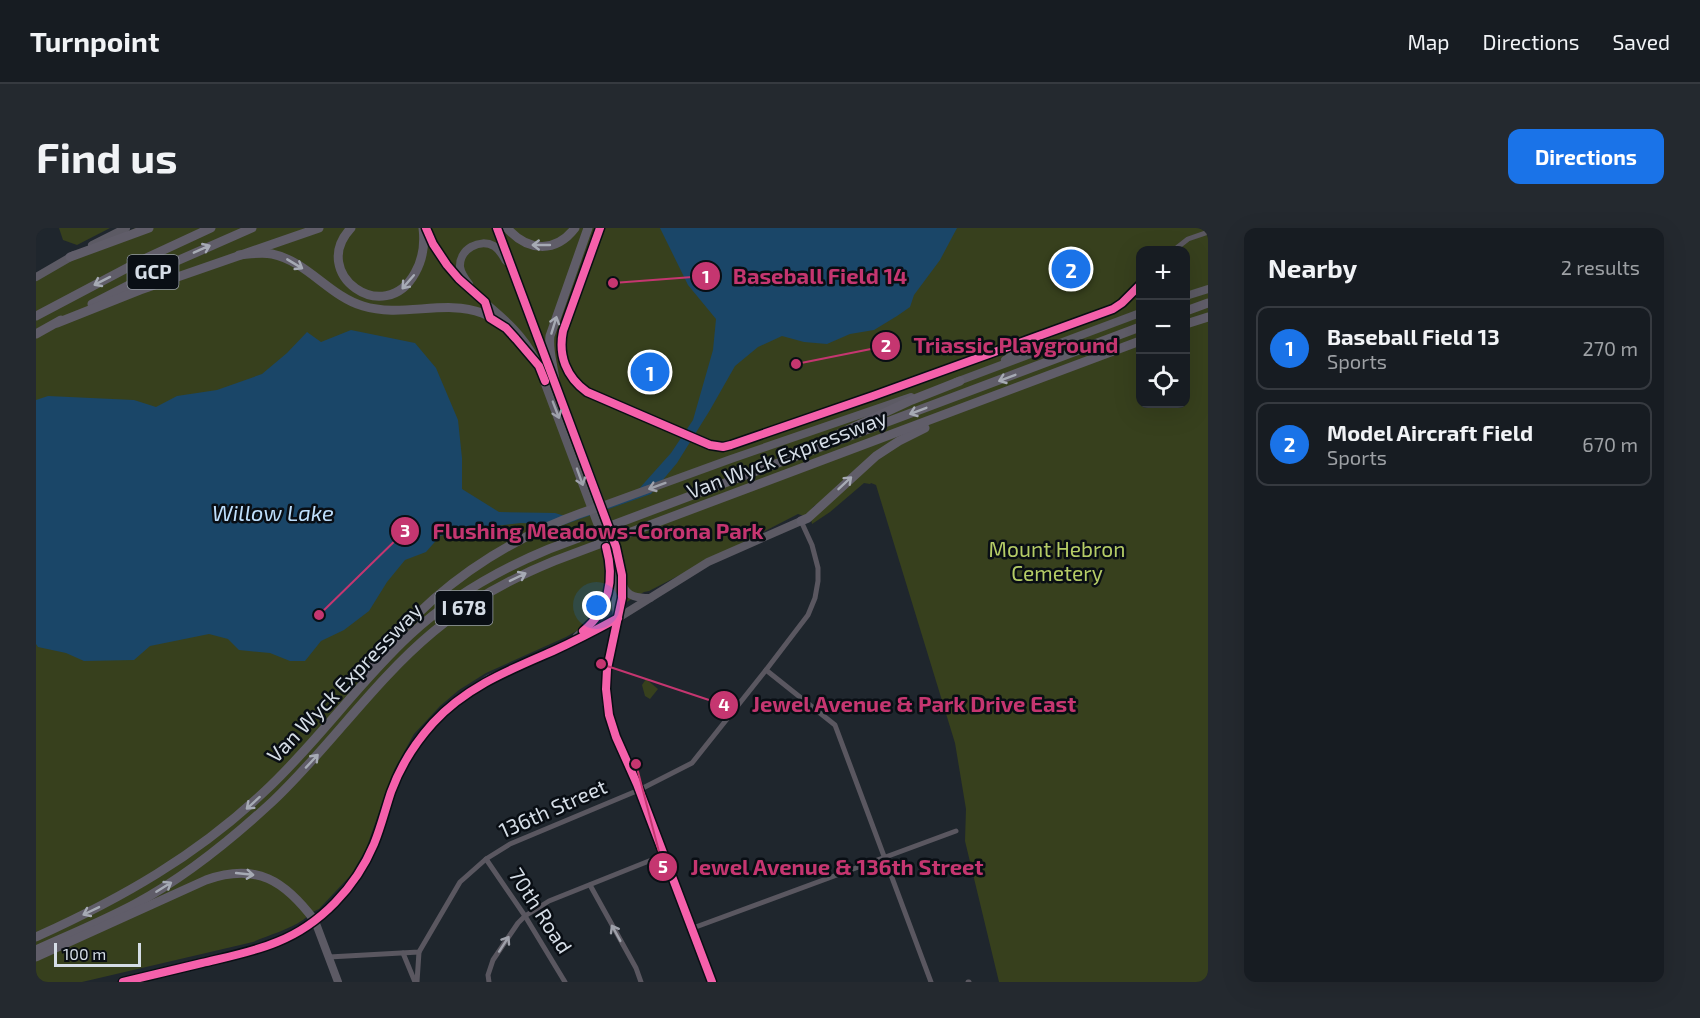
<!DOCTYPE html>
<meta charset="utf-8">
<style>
body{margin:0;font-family:"Exo 2",sans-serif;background:#24292f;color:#f1f3f6}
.controls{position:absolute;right:18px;top:18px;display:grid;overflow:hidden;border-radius:12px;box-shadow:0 6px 24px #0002}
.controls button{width:54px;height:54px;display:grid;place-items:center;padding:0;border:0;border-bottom:2px solid #363a40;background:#171c22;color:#f1f3f6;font:30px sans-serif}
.scale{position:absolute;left:18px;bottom:15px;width:87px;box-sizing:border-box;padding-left:6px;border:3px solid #d5dde6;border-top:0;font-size:16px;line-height:21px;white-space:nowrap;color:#d5dde6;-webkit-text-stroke:4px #090e14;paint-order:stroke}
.you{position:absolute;left:561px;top:378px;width:21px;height:21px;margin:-15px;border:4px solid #fff;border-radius:50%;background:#1a73e8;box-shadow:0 0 0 9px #1a73e833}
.badge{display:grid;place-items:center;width:39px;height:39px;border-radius:50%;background:#1a73e8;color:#fff;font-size:20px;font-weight:700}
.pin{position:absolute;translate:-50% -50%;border:3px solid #fff;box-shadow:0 2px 6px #0006}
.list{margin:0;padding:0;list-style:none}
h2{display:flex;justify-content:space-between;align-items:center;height:78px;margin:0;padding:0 24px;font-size:26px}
h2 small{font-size:20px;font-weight:400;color:#9ea1a5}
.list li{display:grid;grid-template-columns:39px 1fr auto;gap:18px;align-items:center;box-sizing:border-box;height:84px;margin:0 12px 12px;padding:0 12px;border:2px solid #363a40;border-radius:12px}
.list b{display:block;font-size:22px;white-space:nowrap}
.list p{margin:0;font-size:20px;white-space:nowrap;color:#9ea1a5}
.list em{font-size:20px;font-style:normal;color:#9ea1a5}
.icon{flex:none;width:33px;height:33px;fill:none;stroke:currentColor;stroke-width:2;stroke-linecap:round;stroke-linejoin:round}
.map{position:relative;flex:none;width:1172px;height:754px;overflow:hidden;border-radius:12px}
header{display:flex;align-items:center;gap:36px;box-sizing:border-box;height:84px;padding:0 30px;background:#171c22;border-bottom:2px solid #363a40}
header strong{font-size:28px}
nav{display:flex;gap:33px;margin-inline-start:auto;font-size:21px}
.intro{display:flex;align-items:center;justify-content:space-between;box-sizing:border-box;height:144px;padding:0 36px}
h1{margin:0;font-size:42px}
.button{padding:15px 27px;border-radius:12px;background:#1a73e8;color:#fff;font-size:21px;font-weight:700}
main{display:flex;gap:36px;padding:0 36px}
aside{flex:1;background:#171c22;border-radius:12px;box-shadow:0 6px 24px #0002}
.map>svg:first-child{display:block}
.green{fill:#37401d;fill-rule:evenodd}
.water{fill:#1a4668}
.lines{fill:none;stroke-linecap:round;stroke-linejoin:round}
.street{stroke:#5a5760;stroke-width:5}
.secondary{stroke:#5c5a64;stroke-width:8}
.highway{stroke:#605d69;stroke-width:9}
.cycleway-casing{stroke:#090e14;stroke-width:11}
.cycleway{stroke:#f560ab;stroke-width:8}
.oneway{stroke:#a6aab4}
.oneway2{stroke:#9fa2ac}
.oneway3{stroke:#9ea1aa}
.labels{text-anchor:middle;stroke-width:5;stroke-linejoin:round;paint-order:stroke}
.shield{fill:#090e14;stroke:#989fa7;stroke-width:1.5}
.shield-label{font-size:20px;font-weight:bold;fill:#d5dde6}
.street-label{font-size:21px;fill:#d5dde6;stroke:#090e14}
.park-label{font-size:21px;fill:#b5cc66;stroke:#090e14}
.water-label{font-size:22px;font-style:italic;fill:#bfdffc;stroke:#090e14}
.leader{fill:none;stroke:#c53670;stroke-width:2}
.callout-dot{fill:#c53670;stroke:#090e14;stroke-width:2}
.mark-label{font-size:18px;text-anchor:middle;font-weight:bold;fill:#fff}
.callout-label{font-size:22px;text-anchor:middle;font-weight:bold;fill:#c53670;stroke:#090e14;stroke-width:5;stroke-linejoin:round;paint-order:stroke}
</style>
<header>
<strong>Turnpoint</strong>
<nav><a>Map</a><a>Directions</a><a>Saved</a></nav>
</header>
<div class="intro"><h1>Find us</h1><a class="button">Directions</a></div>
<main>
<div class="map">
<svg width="1172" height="754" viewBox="0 0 1172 754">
<rect width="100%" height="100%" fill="#1f262d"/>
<g class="green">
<polygon points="23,0 74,0 41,17 27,12"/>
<path d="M99,0H1172V754H963L929,613L930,581L919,515L840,257L835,255L834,256L828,255L794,284L776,296L775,291L803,266L778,278L771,287L768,288L762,286L613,363L608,364L530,409L450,445L423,462L404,478L378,506L358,542L330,621L315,647L283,681C277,683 272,688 267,692C252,702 233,707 217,714L46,754H0V48ZM1104,22H1150V176H1104Z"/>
<polygon points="610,451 622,461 614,471 609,468 606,457"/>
</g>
<polygon class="water" points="624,0 921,0 904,32 878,67 874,79 861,88 838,102 814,106 791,116 768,114 746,108 722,119 699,138 674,182 641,235 615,266 527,297 485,295 426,302 404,308 390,324 369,332 351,354 333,383 308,402 285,413 269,433 254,433 234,425 203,422 192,411 173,406 114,418 98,432 48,433 30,425 2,419 0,416 0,172 12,168 98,172 120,179 141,168 181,162 226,146 251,125 271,104 285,114 315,102 379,115 400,140 422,192 426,230 426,261 463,284 519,285 529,288 601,263 635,225 657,192 677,122 680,91 652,57"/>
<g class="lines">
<g class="street">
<path d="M564,0L527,103C522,127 530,149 551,164L678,218L687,219L695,217L837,168L998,111"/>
<polyline points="1138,22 1152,11 1172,4"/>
<polyline points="1009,107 1077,81 1086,75 1104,57"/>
<polyline points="730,442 799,497 895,754"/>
<polyline points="450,631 489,688 529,754"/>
<polyline points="554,657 600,740 605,754"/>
<polyline points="657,700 920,603"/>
<polyline points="367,725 379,754"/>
<polyline points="293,729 383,724 424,654 450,631 474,616 603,562 656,535 730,442 772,387 779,370 782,353 782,340 776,317 765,293"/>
<polyline points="381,754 383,724"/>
<polyline points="453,754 452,747 457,732 482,695 489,688 513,673 628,627"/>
<polyline points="932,754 933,754"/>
</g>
<g class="secondary">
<path d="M390,0C397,17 407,34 420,48C448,78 480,93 500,132L570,319L577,350L581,388"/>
<polyline points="461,0 514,139"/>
<polyline points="56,17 90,0"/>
<polyline points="0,49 38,27"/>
<path d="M433,56C429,51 425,45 424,39C423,21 444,10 458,18C464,22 467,28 470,33"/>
<polyline points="1150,68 1172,61"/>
<polyline points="969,132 1011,106"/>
<polyline points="518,150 576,304 585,338 587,355 586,377 573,431 570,450 570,474 574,492 601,556 676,754"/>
<polyline points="920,154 1104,85"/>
<polyline points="566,278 695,231 875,169"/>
<path d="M587,357C591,369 602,370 614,370"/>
<path d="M541,408C559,393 573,378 573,353"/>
<polyline points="279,693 302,754"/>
<polyline points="87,754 217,722 242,714 279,693 304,668 322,645 337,618 355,563 369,533 396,495 420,473 452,451 529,417 582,390 672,334 765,293"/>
</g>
<g class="highway">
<path d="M315,0C272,46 349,100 379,45C387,31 389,16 387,0"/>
<path d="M471,0C491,23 519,26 539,0"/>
<path d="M203,27C214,26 225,24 236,26C271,33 293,68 327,78C365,90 410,71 446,85C471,96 485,118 503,138"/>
<polyline points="34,29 113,0"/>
<polyline points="56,76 134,36 216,0"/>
<polyline points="1150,83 1172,75"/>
<polyline points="0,88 108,31 175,0"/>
<polyline points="21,95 104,62 283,0"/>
<polyline points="1150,96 1172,89"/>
<polyline points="0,106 25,92"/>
<path d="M519,154C518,138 512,124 514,108L552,0"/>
<polyline points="794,210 876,172 924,153"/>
<polyline points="765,293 772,290 840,228 863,213 889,200"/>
<path d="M333,441C393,361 471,308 566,278"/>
<path d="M0,709C86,670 160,628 229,563C281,515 322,455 374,407C415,369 462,342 513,321L1104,99"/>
<path d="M0,722C33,707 67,693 99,676C146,651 198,609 237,573C293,520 338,453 397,404C433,373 474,351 518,333L1104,113"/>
<path d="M0,729L170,652C221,634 249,653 279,693"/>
</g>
<g class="cycleway-casing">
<g id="cycleway">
<polyline points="390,0 397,16 411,37 423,51 449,74 454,90 470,100 480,111 503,138 509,153"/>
<polyline points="461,0 580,319 586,347 586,370 571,441 570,461 573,487 580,509 601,556 676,754"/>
<path d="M564,0L527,103C522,127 530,149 551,164L674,217L687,219L695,217L837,168L1077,81L1086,75L1104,57"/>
<path d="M547,403C573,382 579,351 570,319"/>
<path d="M87,754C113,748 140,741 166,735C191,729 217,724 241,714C284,697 320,659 338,616C345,599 349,582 355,564C364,539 379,515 397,495C430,459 473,442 517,423C539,413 560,402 582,390"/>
</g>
</g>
<use href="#cycleway" class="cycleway"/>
</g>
<defs><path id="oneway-shaft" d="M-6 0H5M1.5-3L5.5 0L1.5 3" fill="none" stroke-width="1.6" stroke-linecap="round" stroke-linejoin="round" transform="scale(1.5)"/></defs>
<g class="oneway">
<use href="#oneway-shaft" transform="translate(505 17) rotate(180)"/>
<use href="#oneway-shaft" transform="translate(166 21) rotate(-24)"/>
<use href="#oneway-shaft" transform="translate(259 36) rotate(31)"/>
<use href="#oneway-shaft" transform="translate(66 53) rotate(153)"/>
<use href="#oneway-shaft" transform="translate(372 54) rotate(131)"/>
<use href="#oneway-shaft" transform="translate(518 97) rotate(-73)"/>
<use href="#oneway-shaft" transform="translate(971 150) rotate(159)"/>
<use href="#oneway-shaft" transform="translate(882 183) rotate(159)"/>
<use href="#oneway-shaft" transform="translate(809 255) rotate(-43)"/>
<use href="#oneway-shaft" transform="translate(482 349) rotate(-26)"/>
<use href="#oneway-shaft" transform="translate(276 533) rotate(-47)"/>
<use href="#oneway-shaft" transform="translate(217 575) rotate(138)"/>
<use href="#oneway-shaft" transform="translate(209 646) rotate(6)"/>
<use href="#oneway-shaft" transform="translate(128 659) rotate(-32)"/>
<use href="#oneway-shaft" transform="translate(55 683) rotate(154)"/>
</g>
<g class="oneway2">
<use href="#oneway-shaft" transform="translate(520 182) rotate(69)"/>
<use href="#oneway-shaft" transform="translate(544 249) rotate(70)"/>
<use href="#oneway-shaft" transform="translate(621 258) rotate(160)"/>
</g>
<g class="oneway3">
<use href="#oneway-shaft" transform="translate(580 705) rotate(-119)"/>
<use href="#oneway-shaft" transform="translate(468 716) rotate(-57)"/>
</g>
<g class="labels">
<g class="shield">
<rect x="91.5" y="27" width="51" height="34" rx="4.5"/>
<rect x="399.5" y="363" width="57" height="34" rx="4.5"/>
</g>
<g class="shield-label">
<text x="117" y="51">GCP</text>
<text x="428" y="387">I 678</text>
</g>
<g class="street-label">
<text transform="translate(751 227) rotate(-21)" y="7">Van Wyck Expressway</text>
<text transform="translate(309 455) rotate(-46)" y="7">Van Wyck Expressway</text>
<text transform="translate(517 581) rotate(-24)" y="7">136th Street</text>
<text transform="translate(504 683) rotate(57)" y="7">70th Road</text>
</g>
<g class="park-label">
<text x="1021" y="329">Mount Hebron<tspan x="1021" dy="24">Cemetery</tspan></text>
</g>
<g class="water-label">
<text x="237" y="293">Willow Lake</text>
</g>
</g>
<path class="leader" d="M577 55L670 48M760 136L850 118M283 387L369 303M565 436L688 477M600 536L627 639"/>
<g class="callout-dot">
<circle cx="577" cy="55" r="6"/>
<circle cx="760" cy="136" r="6"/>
<circle cx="283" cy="387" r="6"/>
<circle cx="565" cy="436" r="6"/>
<circle cx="600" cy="536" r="6"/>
<circle cx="670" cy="48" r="15"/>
<circle cx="850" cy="118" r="15"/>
<circle cx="369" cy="303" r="15"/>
<circle cx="688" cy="477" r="15"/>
<circle cx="627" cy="639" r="15"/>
</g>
<g class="mark-label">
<text x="670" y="55">1</text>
<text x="850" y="124">2</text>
<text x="369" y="309">3</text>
<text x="688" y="483">4</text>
<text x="627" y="645">5</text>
</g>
<g class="callout-label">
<text x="784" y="56">Baseball Field 14</text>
<text x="980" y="125">Triassic Playground</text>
<text x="562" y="311">Flushing Meadows-Corona Park</text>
<text x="878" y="484">Jewel Avenue &amp; Park Drive East</text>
<text x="801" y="647">Jewel Avenue &amp; 136th Street</text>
</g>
</svg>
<div class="controls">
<button>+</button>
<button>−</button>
<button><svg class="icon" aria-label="locate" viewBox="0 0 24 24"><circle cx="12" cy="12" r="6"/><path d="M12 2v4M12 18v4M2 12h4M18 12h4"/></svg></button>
</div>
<div class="scale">100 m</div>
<div class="you"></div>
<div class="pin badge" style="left:614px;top:144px">1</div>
<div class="pin badge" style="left:1035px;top:41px">2</div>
</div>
<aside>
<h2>Nearby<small>2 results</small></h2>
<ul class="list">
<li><span class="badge">1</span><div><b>Baseball Field 13</b><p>Sports</p></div><em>270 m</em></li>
<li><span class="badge">2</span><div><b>Model Aircraft Field</b><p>Sports</p></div><em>670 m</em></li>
</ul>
</aside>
</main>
